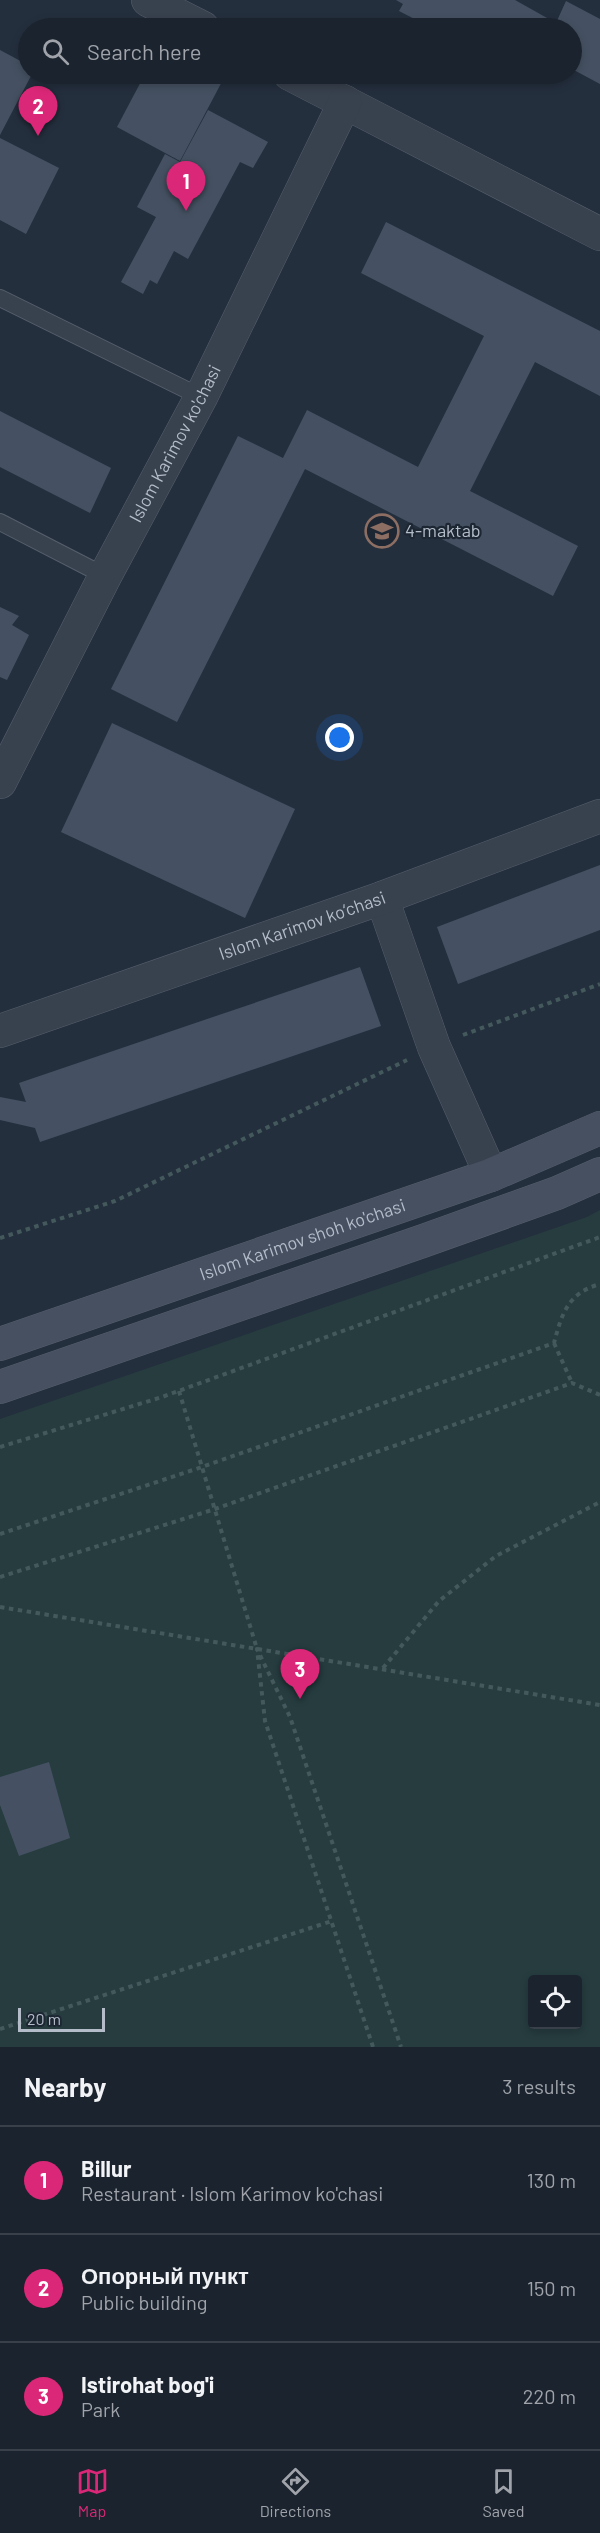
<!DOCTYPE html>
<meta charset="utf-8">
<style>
body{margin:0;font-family:Barlow,sans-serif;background:#242b36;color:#f1f3f6}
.controls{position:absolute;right:18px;bottom:18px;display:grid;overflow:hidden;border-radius:6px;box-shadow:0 3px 9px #0003}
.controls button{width:54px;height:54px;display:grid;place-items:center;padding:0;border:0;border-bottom:2px solid #39404a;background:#1b232e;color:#f1f3f6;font:30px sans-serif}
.scale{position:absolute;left:18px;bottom:15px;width:87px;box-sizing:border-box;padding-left:6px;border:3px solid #b4bcc9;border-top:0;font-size:16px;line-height:21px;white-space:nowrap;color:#b4bcc9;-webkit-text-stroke:4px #1d2633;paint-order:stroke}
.you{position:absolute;left:340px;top:738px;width:21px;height:21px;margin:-15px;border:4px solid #fff;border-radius:50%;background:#1a73e8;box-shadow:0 0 0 9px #1a73e833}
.badge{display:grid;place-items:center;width:39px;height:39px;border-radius:50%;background:#db2777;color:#fff;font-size:20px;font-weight:700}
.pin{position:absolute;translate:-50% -50px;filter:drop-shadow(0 2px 3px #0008)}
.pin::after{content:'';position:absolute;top:32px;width:21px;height:18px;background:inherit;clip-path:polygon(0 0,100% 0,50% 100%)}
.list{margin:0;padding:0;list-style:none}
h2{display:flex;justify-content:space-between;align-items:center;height:78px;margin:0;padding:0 24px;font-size:26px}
h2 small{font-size:20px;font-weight:400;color:#a0a4aa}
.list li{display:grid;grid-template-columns:39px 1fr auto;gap:18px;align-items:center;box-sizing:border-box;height:108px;padding:0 24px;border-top:2px solid #39404a}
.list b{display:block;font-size:22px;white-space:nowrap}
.list p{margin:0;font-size:20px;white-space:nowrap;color:#a0a4aa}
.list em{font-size:20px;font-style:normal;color:#a0a4aa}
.icon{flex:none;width:33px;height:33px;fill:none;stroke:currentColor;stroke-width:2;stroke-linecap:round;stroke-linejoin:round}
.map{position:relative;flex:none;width:600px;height:2047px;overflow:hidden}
.search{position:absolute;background:#1b232e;box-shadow:0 3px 9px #0003;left:18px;right:18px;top:18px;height:66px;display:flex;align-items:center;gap:15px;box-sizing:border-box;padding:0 21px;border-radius:33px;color:#a0a4aa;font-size:22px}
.sheet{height:402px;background:#1b232e}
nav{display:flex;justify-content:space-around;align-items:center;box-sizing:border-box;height:84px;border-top:2px solid #39404a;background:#1b232e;font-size:16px;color:#a0a4aa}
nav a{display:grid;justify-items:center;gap:3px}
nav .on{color:#db2777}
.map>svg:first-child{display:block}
.green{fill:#263c3f;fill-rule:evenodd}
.building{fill:#455162}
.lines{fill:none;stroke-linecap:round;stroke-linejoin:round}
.service-casing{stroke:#565f6c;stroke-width:18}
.minor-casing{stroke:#565f6c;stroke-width:34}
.secondary-casing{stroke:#565f6c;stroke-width:34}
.path{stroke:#44595c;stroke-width:4;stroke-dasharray:4.5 4.5;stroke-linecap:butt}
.service{stroke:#38414e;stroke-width:16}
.minor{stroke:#38414e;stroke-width:33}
.secondary{stroke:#465061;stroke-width:33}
.labels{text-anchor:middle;stroke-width:4.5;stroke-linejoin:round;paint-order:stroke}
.street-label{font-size:18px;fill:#b4bcc9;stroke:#1d2633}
.poi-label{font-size:18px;fill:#b4bcc9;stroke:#1d2633;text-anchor:start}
</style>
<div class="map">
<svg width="600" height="2047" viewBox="0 0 600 2047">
<rect width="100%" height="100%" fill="#242f3e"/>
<path class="green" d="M600,1210V2047H0V1419L587,1217ZM532,1980H578V2024H532Z"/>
<g class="building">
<polygon points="396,0 515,0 556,23 566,1 600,19 600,84 572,69 572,28 432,28 399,11 403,4"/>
<polygon points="0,50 28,65 28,74 32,74 0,135"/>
<polygon points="145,74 226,74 180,161 117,127"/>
<polygon points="208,110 268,142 253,168 240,162 188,259 174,251 157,284 150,280 143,294 121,282 156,217 137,207 165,154 180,162"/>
<polygon points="0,138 59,168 26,234 0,220"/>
<polygon points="386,222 600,331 600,396 535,362 470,491 578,546 553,596 305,469 177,722 111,689 238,436 283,458 307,410 418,467 484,336 361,273"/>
<polygon points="0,411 111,468 90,513 0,467"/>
<polygon points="0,607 19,616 12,625 29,635 7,680 0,677"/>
<polygon points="112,723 295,809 245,918 61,832"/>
<polygon points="600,865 600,930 458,984 437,927"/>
<polygon points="360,967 381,1026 40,1142 35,1128 0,1120 0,1097 26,1102 19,1083"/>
<polygon points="49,1762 70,1838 19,1856 0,1805 0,1777"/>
</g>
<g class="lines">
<g class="service-casing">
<g id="service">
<polyline points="0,298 201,397"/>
<polyline points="0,522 105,576"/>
</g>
</g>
<g class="minor-casing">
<g id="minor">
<polyline points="148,0 203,28"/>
<polyline points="290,74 600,234"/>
<path id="s1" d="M0,782L105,576L201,397L345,102"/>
<polyline points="382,898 434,1047 491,1175"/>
<path id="s2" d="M0,1031L382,898L600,816"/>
</g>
</g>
<g class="secondary-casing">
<g id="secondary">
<path id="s3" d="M0,1344L491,1175L600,1128"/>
<polyline points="0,1387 423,1241 557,1193 600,1174"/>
</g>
</g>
<g class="path">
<polyline points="463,1035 600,984"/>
<polyline points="0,1238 115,1201 407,1060"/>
<polyline points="554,1343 572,1383"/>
<polyline points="179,1391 257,1649"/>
<polyline points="0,1447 162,1397 600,1237"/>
<path d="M0,1534L202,1467L554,1343C562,1313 568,1293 600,1284"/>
<polyline points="0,1577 215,1509 572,1383 600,1395"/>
<polyline points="0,1607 600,1705"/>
<polyline points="383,1668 439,1601 496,1556 600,1502"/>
<polyline points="0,2029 332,1921"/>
<polyline points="373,2047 265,1721 257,1649 290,1717 401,2047"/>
</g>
<use href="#service" class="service"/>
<use href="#minor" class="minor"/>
<use href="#secondary" class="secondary"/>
</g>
<defs>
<g id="school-ring" transform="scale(1.725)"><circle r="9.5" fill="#1d2633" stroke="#8d6e63" stroke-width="1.5"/><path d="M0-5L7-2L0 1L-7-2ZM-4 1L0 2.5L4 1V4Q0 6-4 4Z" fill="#8d6e63"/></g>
</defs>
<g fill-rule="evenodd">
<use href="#school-ring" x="382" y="531"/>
</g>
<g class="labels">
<g class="street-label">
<text dy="6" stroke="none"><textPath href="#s1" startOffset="381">Islom Karimov ko'chasi</textPath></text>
<text dy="6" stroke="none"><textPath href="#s2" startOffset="320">Islom Karimov ko‘chasi</textPath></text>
<text dy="6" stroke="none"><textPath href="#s3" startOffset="320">Islom Karimov shoh ko'chasi</textPath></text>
</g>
<g class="poi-label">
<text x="405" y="537">4-maktab</text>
</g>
</g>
</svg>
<div class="controls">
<button><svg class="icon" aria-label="locate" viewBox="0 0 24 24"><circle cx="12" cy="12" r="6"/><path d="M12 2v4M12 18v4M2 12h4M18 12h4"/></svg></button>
</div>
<div class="scale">20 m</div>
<div class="you"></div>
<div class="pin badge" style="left:186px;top:211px">1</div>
<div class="pin badge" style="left:38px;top:136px">2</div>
<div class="pin badge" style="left:300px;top:1699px">3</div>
<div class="search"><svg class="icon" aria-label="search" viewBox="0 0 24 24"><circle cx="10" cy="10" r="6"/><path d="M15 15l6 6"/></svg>Search here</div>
</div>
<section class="sheet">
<h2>Nearby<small>3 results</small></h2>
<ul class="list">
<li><span class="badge">1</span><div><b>Billur</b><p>Restaurant · Islom Karimov ko'chasi</p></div><em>130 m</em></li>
<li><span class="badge">2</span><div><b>Опорный пункт</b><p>Public building</p></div><em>150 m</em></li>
<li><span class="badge">3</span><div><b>Istirohat bog'i</b><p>Park</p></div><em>220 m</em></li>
</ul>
</section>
<nav>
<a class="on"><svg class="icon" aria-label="map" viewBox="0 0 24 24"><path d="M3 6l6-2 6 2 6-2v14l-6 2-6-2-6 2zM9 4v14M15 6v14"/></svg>Map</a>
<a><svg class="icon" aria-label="directions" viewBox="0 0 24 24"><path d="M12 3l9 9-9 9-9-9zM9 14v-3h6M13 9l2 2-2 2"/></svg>Directions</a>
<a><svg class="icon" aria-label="saved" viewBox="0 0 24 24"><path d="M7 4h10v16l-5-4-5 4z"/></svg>Saved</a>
</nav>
